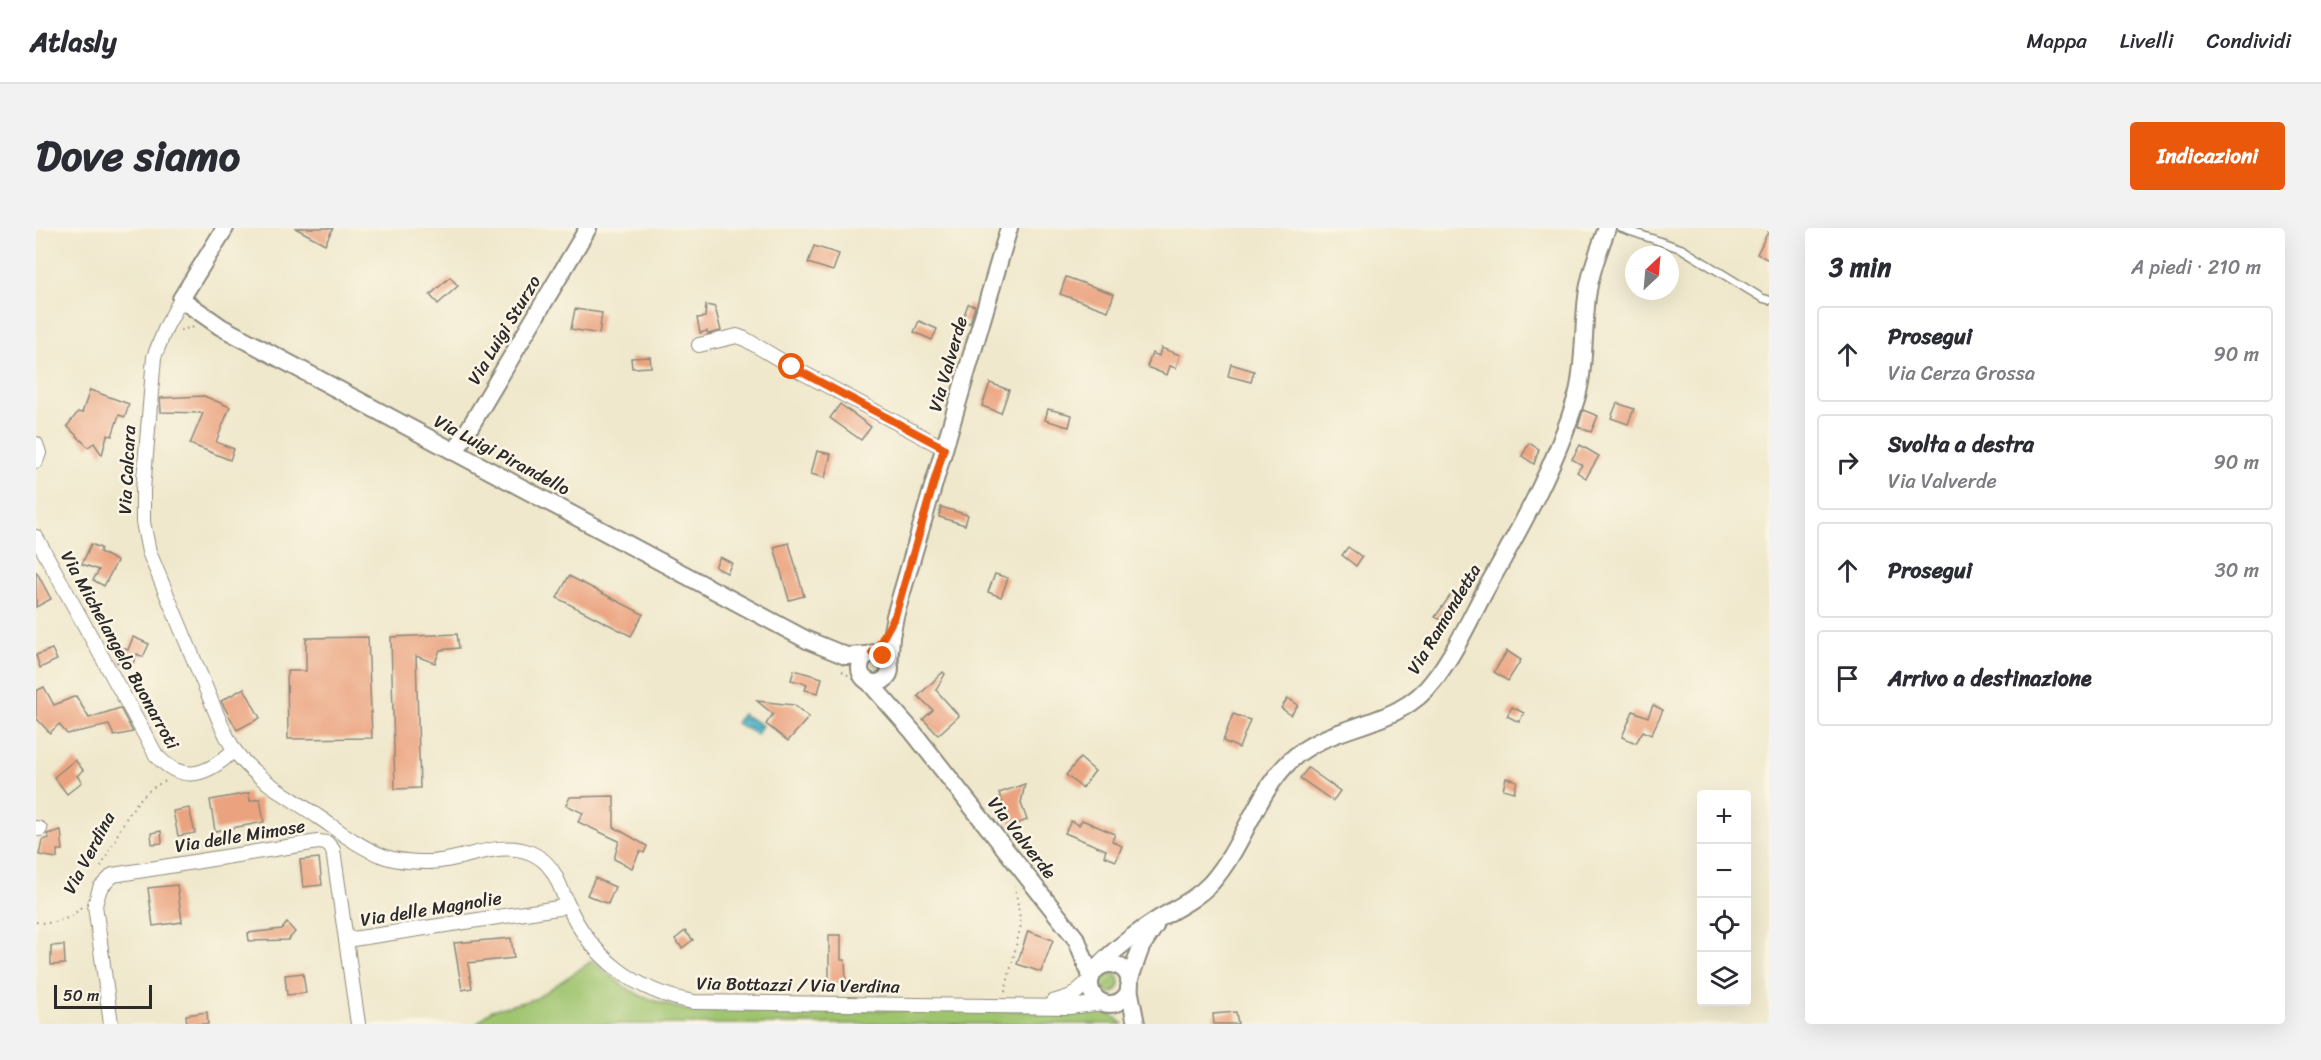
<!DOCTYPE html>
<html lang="it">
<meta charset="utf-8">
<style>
body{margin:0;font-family:Sriracha,sans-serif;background:#f2f2f3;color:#2b2b33}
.controls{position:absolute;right:18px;bottom:18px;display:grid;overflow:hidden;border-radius:6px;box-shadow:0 6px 24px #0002}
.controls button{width:54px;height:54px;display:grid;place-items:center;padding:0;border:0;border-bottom:2px solid #e1e1e2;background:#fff;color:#2b2b33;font:30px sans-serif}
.compass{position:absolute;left:1589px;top:18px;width:54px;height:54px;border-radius:50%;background:#fff;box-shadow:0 6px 24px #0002;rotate:26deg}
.scale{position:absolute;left:18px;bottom:15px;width:98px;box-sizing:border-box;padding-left:6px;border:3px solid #2b2b2b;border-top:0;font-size:16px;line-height:21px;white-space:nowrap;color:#2b2b2b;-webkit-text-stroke:4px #fcf5e5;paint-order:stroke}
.stop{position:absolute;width:18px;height:18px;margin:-14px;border:4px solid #ea580c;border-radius:50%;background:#fff}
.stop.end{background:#ea580c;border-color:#fff;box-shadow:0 2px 6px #0008}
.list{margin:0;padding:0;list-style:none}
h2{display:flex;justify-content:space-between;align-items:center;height:78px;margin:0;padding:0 24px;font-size:26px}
h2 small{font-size:20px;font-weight:400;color:#7c7c81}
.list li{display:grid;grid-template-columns:39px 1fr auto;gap:18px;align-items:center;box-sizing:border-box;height:96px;margin:0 12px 12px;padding:0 12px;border:2px solid #e1e1e2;border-radius:6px}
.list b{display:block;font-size:22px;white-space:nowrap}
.list p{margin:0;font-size:20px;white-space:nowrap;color:#7c7c81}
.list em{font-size:20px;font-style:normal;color:#7c7c81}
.icon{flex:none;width:33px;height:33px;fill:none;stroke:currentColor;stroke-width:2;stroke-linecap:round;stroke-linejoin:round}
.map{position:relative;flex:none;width:1733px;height:796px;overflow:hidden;border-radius:6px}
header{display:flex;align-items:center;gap:36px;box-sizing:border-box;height:84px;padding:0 30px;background:#fff;border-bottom:2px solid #e1e1e2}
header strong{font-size:28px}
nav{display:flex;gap:33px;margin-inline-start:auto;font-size:21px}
.intro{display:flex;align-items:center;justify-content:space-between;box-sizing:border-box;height:144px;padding:0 36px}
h1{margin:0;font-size:42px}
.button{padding:15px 27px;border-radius:6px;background:#ea580c;color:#fff;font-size:21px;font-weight:700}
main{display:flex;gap:36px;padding:0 36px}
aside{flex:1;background:#fff;border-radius:6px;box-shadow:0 6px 24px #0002}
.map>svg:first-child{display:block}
.grass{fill:#9fc46e;stroke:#65784c;stroke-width:1.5}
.garden{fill:url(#garden-furrows);stroke:#65784c;stroke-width:1.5}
.water{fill:url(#water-rules);stroke:#386e78;stroke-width:1.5}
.building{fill:#eba37f}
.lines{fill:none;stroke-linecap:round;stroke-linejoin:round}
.service-casing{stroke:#8d8a7c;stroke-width:10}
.minor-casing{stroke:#8d8a7c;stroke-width:16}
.tertiary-casing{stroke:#8d8a7c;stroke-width:20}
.path{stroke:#8d8a7c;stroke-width:2;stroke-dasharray:1.5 4.5;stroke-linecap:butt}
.service{stroke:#fff;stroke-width:7}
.minor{stroke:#fff;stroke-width:14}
.tertiary{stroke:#fff;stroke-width:16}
.route{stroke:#ea580c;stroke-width:8}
.labels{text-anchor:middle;stroke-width:5;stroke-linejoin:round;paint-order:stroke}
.street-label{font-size:18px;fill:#2b2b2b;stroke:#fcf5e5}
</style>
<header>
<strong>Atlasly</strong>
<nav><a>Mappa</a><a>Livelli</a><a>Condividi</a></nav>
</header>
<div class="intro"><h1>Dove siamo</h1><a class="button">Indicazioni</a></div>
<main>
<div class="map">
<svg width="1733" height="796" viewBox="0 0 1733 796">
<defs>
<pattern id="garden-furrows" width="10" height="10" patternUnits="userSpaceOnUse" patternTransform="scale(1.5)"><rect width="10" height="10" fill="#9fc46e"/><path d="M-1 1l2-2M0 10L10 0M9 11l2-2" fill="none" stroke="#829f5b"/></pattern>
<pattern id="water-rules" width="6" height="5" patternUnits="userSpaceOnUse" patternTransform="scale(1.5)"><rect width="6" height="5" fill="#46b0c4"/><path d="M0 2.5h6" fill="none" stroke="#3b8f9f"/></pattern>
</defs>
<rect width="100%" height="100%" fill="#fcf5e5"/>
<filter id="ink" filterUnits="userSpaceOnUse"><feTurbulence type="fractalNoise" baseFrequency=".0167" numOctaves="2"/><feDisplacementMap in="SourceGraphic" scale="12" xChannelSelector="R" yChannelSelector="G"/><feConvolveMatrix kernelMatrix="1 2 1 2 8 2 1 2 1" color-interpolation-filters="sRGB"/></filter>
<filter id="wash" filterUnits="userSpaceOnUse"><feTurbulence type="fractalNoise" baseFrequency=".008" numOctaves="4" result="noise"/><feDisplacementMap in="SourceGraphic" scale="24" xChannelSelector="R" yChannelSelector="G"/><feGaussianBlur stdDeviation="1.35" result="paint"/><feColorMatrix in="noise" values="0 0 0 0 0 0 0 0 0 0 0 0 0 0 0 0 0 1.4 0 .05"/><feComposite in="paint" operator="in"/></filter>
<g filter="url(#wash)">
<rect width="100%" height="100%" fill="#efe8cc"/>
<polygon class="grass" points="556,733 589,759 607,769 648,782 1060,782 1076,787 1087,796 441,796 456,782 499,771"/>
<circle class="garden" cx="1074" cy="755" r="10"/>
<polygon class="water" points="706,486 726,497 721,507 700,495"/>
<g id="blocks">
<g class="building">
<polygon points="259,0 297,0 289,16"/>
<polygon points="1733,2 1733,32 1721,26"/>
<polygon points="778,18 803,26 797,43 772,35"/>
<polygon points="414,49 422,58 402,76 394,67"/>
<polygon points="1030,49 1078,66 1072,83 1024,66"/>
<polygon points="932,76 939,78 934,95 926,93"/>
<polygon points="670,77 679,79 685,103 672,106 671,103 664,105 661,90 669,89"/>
<polygon points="539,81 566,85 563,106 535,101"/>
<polygon points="883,93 901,101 896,112 878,104"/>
<polygon points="1125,120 1144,127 1140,140 1134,138 1131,147 1111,139 1116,125 1123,128"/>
<polygon points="614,129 615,139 596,140 595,130"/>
<polygon points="1195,136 1218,143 1215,154 1192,148"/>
<polygon points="954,155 973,162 965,185 946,178"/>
<polygon points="54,162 93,176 89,189 83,187 76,208 71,207 66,227 58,215 52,219 31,198 42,184 46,185"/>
<polygon points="168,168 194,179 180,214 198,221 194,232 154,216 167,185 125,184 124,170"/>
<polygon points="1581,175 1598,181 1592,196 1575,190"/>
<polygon points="804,176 835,199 825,212 794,190"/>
<polygon points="1012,181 1036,187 1033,199 1009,192"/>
<polygon points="1547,182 1562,188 1555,204 1542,199"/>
<polygon points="1493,215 1503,221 1498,236 1486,228"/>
<polygon points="1544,217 1563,228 1550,250 1541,244 1546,237 1536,231"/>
<polygon points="781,223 795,226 789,250 775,246"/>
<polygon points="905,279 932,287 929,297 903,289"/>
<polygon points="753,315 768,368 753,372 738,319"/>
<polygon points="55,316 65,320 64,324 81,333 68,358 57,352 63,342 46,336"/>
<polygon points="1312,319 1326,329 1320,338 1306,327"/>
<polygon points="684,329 696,335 691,345 679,339"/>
<polygon points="0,343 15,371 0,379"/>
<polygon points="959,346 972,350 965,369 952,364"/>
<polygon points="533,348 607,386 595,408 521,370"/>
<polygon points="1416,365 1425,371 1410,394 1399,389"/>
<polygon points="421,406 423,420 404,422 399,435 380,428 384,560 359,561 355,409"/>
<polygon points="97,409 113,416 107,429 101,426 95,440 81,434 87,420 92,422"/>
<polygon points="332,409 336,510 252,511 251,443 270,443 270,410"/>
<polygon points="16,421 21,432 4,440 0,427"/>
<polygon points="1471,423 1485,432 1472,453 1458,444"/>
<polygon points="758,442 786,450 782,465 769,462 771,456 755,452"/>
<polygon points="907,444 909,446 900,462 923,488 902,507 887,491 897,482 882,468"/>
<polygon points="8,459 18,477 40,468 53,490 84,480 97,504 78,508 73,497 31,506 23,496 14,505 0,490 0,463"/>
<polygon points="208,460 224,490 201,502 185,473"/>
<polygon points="1252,470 1262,477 1255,487 1245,480"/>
<polygon points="721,473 758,477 773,489 752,513 730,496 737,486"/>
<polygon points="1617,477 1627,482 1615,507 1607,503 1600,515 1586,509 1597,483 1612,489"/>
<polygon points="1476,479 1488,485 1483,494 1471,488"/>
<polygon points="1197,486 1214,492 1203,520 1187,513"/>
<polygon points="1044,530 1059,543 1046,560 1030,547"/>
<polygon points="39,532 47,542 41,548 46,554 31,566 18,549"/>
<polygon points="1272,540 1304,563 1297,573 1264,550"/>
<polygon points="1470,550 1481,553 1478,564 1467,561"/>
<polygon points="989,556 985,575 991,592 975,598 963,565"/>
<polygon points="213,565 214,573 224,571 228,594 179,603 174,572"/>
<polygon points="578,568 578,599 611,618 608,625 604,623 596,640 578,631 583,613 542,594 547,585 530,577 534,569"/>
<polygon points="153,580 159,605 142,608 137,583"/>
<polygon points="1046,592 1079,606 1076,613 1086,618 1080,633 1068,628 1070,622 1029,605 1035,593 1043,597"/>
<polygon points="25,602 27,622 21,622 21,630 3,627 6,612 13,610 11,606"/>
<polygon points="125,603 126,615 116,616 115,605"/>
<polygon points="283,630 286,657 267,659 264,632"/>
<polygon points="559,650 579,659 572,676 551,667"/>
<polygon points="141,657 146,694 117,698 112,660"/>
<polygon points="251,695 259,704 252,712 213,713 212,705 246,701"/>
<polygon points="649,703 657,712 646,720 639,711"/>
<polygon points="992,703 1017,712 1005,744 981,736"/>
<polygon points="793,707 805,707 805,732 809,732 810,753 793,754"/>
<polygon points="475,710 478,730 432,735 436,760 426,762 418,715"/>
<polygon points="28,717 29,736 15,737 15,718"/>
<polygon points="267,745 270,765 251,767 249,747"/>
<polygon points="171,784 172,796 151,796 150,787"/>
<polygon points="1200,784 1202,796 1178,796 1177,786"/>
</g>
</g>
</g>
<g filter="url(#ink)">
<use href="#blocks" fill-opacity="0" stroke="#8d8a7c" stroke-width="1.5"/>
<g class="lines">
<g class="service-casing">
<polyline id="service" points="1585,0 1646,21 1726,70 1733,72"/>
</g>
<g class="minor-casing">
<g id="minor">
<path d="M145,71L130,99L118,129L107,262V294L113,324L186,499C190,506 194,516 199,523C219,551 253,568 281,588C302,602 323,619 347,628C360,633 378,634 392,634C426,634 462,611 495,625C518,635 522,654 531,675C554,729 600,764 658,774L1033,779L1068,775"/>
<polyline points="663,117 701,108 709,111 756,139 908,220"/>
<polyline points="0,216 3,225 0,233"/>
<path d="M0,309L120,527C147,557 172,547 198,522"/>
<polyline points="0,600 4,601"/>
<polyline points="1017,774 1036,768 1055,751"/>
<polyline points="75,796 59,677 64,660 77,647 282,614 291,615 297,622 310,712"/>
<polyline points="322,796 310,712 522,680 531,676"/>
</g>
</g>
<g class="tertiary-casing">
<g id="tertiary">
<polyline points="189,0 145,71 185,99 771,412 810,428 831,427"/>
<polyline points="419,224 552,0"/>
<circle cx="839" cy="440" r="15"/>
<polyline points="853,438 855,409 859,388 973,0"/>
<polyline points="832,453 877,504 1041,712 1055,749"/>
<circle cx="1074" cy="756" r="20"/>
<path d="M1061,740C1079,720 1101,705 1124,690C1142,679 1160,671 1175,655C1208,618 1219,566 1255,532C1297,493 1361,502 1398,452C1419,425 1434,391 1450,361C1485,299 1520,237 1541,168C1549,139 1547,99 1551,69C1554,45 1563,22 1571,0"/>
<polyline points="1093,753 1105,719 1119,698"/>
<polyline points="1093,760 1100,796"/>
</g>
</g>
<g class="path">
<polyline points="144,102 159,99"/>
<polyline points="806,443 819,452"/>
<path d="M65,639C81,610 97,563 131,553"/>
<path d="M0,694C16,697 35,692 45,679"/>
<polyline points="969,764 985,697 979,658"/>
</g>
<use href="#service" class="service"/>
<use href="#minor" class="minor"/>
<use href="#tertiary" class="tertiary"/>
</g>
</g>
<g class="lines" filter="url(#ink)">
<polyline class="route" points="756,139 908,220 859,388 843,417 836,425 847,428"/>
</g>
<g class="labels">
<g class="street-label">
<text transform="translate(468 102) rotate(-59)" y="6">Via Luigi Sturzo</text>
<text transform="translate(912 136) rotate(-74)" y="6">Via Valverde</text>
<text transform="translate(466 227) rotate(28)" y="6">Via Luigi Pirandello</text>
<text transform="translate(91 242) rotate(-87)" y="6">Via Calcara</text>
<text transform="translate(1408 391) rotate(-59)" y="6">Via Ramondetta</text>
<text transform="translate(84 422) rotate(61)" y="6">Via Michelangelo Buonarroti</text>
<text transform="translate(204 608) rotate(-9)" y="6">Via delle Mimose</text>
<text transform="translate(986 610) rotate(52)" y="6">Via Valverde</text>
<text transform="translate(53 625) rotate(-62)" y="6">Via Verdina</text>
<text transform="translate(395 681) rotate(-9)" y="6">Via delle Magnolie</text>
<text transform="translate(762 757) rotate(1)" y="6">Via Bottazzi / Via Verdina</text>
</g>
</g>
</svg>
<div class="controls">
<button>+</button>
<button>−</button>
<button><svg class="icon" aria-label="locate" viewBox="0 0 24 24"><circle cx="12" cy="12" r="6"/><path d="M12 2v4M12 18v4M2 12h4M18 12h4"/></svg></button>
<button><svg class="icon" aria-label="layers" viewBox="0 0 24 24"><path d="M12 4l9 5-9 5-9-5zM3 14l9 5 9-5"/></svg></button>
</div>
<svg class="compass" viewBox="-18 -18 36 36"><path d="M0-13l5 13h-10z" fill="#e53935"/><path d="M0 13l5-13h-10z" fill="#7c7c81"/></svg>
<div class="scale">50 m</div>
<div class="stop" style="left:756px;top:139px"></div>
<div class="stop end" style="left:847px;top:428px"></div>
</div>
<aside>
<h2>3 min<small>A piedi · 210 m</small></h2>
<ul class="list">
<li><svg class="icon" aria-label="ahead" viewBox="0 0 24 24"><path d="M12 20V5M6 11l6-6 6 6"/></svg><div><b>Prosegui</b><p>Via Cerza Grossa</p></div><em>90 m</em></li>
<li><svg class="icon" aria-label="right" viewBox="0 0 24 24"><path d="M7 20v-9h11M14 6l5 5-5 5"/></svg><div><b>Svolta a destra</b><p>Via Valverde</p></div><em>90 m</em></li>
<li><svg class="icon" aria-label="ahead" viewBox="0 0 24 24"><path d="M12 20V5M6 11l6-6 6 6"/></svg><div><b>Prosegui</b></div><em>30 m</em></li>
<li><svg class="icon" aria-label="arrive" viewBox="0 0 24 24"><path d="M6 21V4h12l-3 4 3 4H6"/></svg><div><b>Arrivo a destinazione</b></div></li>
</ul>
</aside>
</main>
